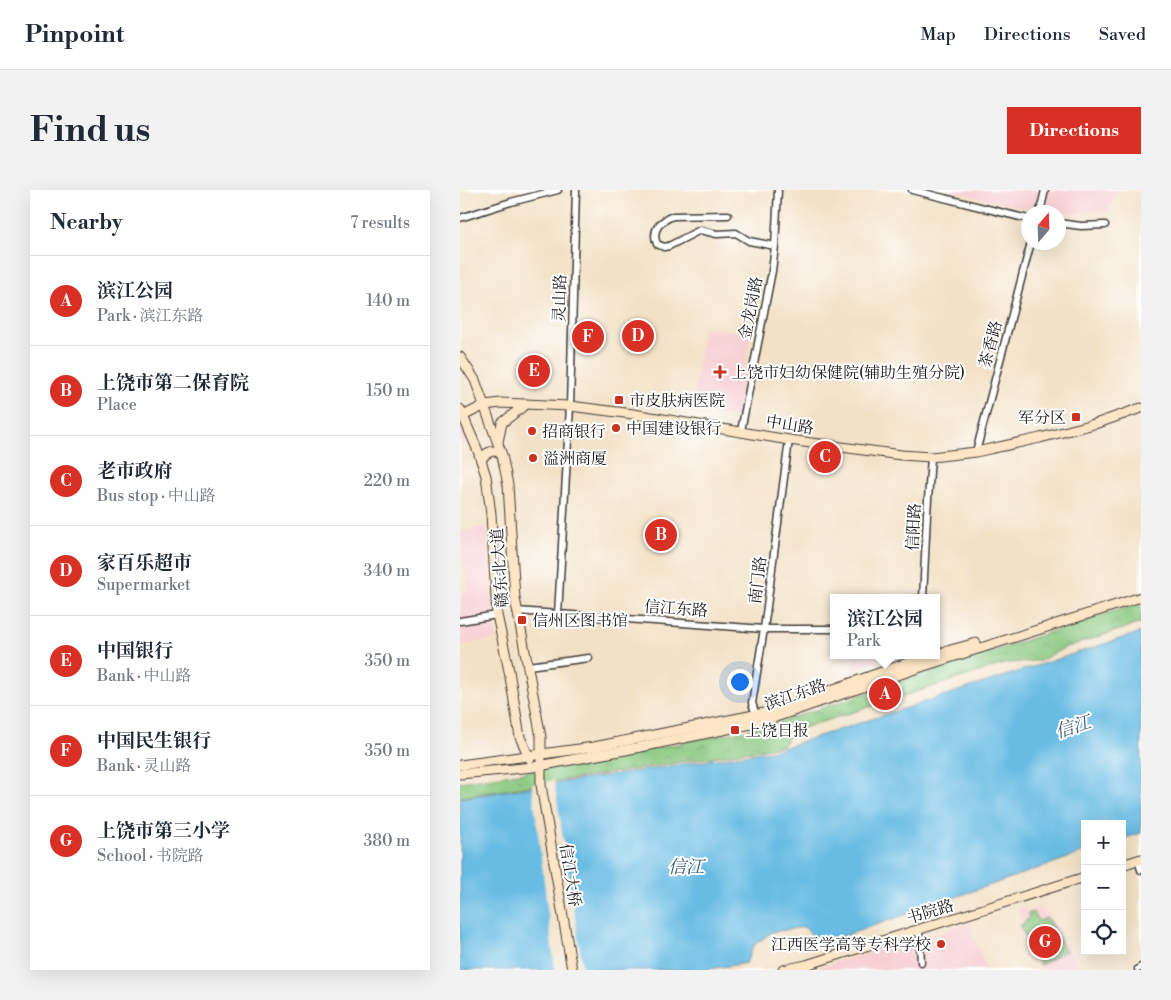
<!DOCTYPE html>
<meta charset="utf-8">
<style>
body{margin:0;font-family:"Libre Bodoni","Noto Serif SC",serif;background:#f2f2f3;color:#1f2937}
.controls{position:absolute;right:15px;bottom:15px;display:grid;overflow:hidden;border-radius:0px;box-shadow:0 5px 20px #0002}
.controls button{width:45px;height:45px;display:grid;place-items:center;padding:0;border:0;border-bottom:1px solid #e0e1e3;background:#fff;color:#1f2937;font:25px sans-serif}
.compass{position:absolute;left:561px;top:15px;width:45px;height:45px;border-radius:50%;background:#fff;box-shadow:0 5px 20px #0002;rotate:19deg}
.you{position:absolute;left:279px;top:491px;width:18px;height:18px;margin:-12px;border:4px solid #fff;border-radius:50%;background:#1a73e8;box-shadow:0 0 0 8px #1a73e833}
.badge{display:grid;place-items:center;width:32px;height:32px;border-radius:50%;background:#d93025;color:#fff;font-size:16px;font-weight:700}
.pin{position:absolute;translate:-50% -50%;border:2px solid #fff;box-shadow:0 1px 5px #0006}
.popup{position:absolute;left:370px;top:404px;width:110px;height:65px;box-sizing:border-box;display:grid;place-content:center;border-radius:0px;background:#fff;filter:drop-shadow(0 1px 4px #0005);font-size:16px;white-space:nowrap;color:#747a83}
.popup b{font-size:19px;color:#1f2937}
.popup::after{content:'';position:absolute;left:50%;top:100%;margin-left:-10px;border:10px solid transparent;border-top-color:#fff}
.list{margin:0;padding:0;list-style:none}
h2{display:flex;justify-content:space-between;align-items:center;height:65px;margin:0;padding:0 20px;font-size:21px}
h2 small{font-size:16px;font-weight:400;color:#747a83}
.list li{display:grid;grid-template-columns:32px 1fr auto;gap:15px;align-items:center;box-sizing:border-box;height:90px;padding:0 20px;border-top:1px solid #e0e1e3}
.list b{display:block;font-size:19px;white-space:nowrap}
.list p{margin:0;font-size:16px;white-space:nowrap;color:#747a83}
.list em{font-size:16px;font-style:normal;color:#747a83}
.icon{flex:none;width:28px;height:28px;fill:none;stroke:currentColor;stroke-width:2;stroke-linecap:round;stroke-linejoin:round}
.map{position:relative;flex:none;width:681px;height:780px;overflow:hidden;border-radius:0px}
header{display:flex;align-items:center;gap:30px;box-sizing:border-box;height:70px;padding:0 25px;background:#fff;border-bottom:1px solid #e0e1e3}
header strong{font-size:24px}
nav{display:flex;gap:28px;margin-inline-start:auto;font-size:18px}
.intro{display:flex;align-items:center;justify-content:space-between;box-sizing:border-box;height:120px;padding:0 30px}
h1{margin:0;font-size:35px}
.button{padding:12px 22px;border-radius:0px;background:#d93025;color:#fff;font-size:18px;font-weight:700}
main{display:flex;gap:30px;padding:0 30px}
aside{flex:1;background:#fff;border-radius:0px;box-shadow:0 5px 20px #0002}
.map>svg:first-child{display:block}
.built{fill:#f7cfd3}
.grass{fill:#89c87f;stroke:#52724e}
.park{fill:url(#park-crowns);stroke:#52724e}
.water{fill:#67bbe3;stroke:#426c80}
.pier{fill:#f3e1c6}
.lines{fill:none;stroke-linecap:round;stroke-linejoin:round}
.street-casing{stroke:#3c3a36;stroke-width:9}
.secondary-casing{stroke:#3c3a36;stroke-width:11}
.street{stroke:#fff;stroke-width:6}
.secondary{stroke:#fde5c5;stroke-width:9}
.poi-dot{fill:#c8321e;stroke:#fff;stroke-width:2}
.labels{text-anchor:middle;stroke-width:4;stroke-linejoin:round;paint-order:stroke}
.street-label{font-size:16px;fill:#1c1c1c;stroke:#fff}
.poi-label{font-size:16px;fill:#1c1c1c;stroke:#fff;text-anchor:start}
.water-label{font-size:18px;font-style:italic;fill:#3a5c6c;stroke:#fff}
</style>
<header>
<strong>Pinpoint</strong>
<nav><a>Map</a><a>Directions</a><a>Saved</a></nav>
</header>
<div class="intro"><h1>Find us</h1><a class="button">Directions</a></div>
<main>
<aside>
<h2>Nearby<small>7 results</small></h2>
<ul class="list">
<li><span class="badge">A</span><div><b>滨江公园</b><p>Park · 滨江东路</p></div><em>140 m</em></li>
<li><span class="badge">B</span><div><b>上饶市第二保育院</b><p>Place</p></div><em>150 m</em></li>
<li><span class="badge">C</span><div><b>老市政府</b><p>Bus stop · 中山路</p></div><em>220 m</em></li>
<li><span class="badge">D</span><div><b>家百乐超市</b><p>Supermarket</p></div><em>340 m</em></li>
<li><span class="badge">E</span><div><b>中国银行</b><p>Bank · 中山路</p></div><em>350 m</em></li>
<li><span class="badge">F</span><div><b>中国民生银行</b><p>Bank · 灵山路</p></div><em>350 m</em></li>
<li><span class="badge">G</span><div><b>上饶市第三小学</b><p>School · 书院路</p></div><em>380 m</em></li>
</ul>
</aside>
<div class="map">
<svg width="681" height="780" viewBox="0 0 681 780">
<defs>
<pattern id="park-crowns" width="20" height="18" patternUnits="userSpaceOnUse" patternTransform="scale(1.25)"><rect width="20" height="18" fill="#89c87f"/><path d="M2 6a3 3 0 1 1 6 0M12 15a3 3 0 1 1 6 0" fill="none" stroke="#76ab6d"/></pattern>
</defs>
<rect width="100%" height="100%" fill="#fff"/>
<filter id="ink" filterUnits="userSpaceOnUse"><feTurbulence type="fractalNoise" baseFrequency=".02" numOctaves="2"/><feDisplacementMap in="SourceGraphic" scale="10" xChannelSelector="R" yChannelSelector="G"/><feConvolveMatrix kernelMatrix="1 2 1 2 8 2 1 2 1" color-interpolation-filters="sRGB"/></filter>
<filter id="wash" filterUnits="userSpaceOnUse"><feTurbulence type="fractalNoise" baseFrequency=".0096" numOctaves="4" result="noise"/><feDisplacementMap in="SourceGraphic" scale="20" xChannelSelector="R" yChannelSelector="G"/><feGaussianBlur stdDeviation="1.12" result="paint"/><feColorMatrix in="noise" values="0 0 0 0 0 0 0 0 0 0 0 0 0 0 0 0 0 1.4 0 .05"/><feComposite in="paint" operator="in"/></filter>
<g filter="url(#wash)">
<rect width="100%" height="100%" fill="#f3e1c6"/>
<g class="built">
<polygon points="486,0 660,0 648,20 604,24 580,22"/>
<polygon points="243,137 291,143 276,227 232,221"/>
<polygon points="0,231 9,253 0,256"/>
<polygon points="27,336 36,449 0,455 0,403 8,400 0,342"/>
<polygon points="394,465 437,465 393,480"/>
<polygon points="579,716 585,726 588,724 620,780 580,780 556,736 562,733 557,719 565,717 567,722"/>
<polygon points="509,732 526,780 349,780 433,756 459,752"/>
</g>
<polygon class="grass" points="573,722 579,731 587,728 606,761 580,775 560,736 569,728 568,724"/>
<polygon class="park" points="681,412 681,433 604,458 580,471 547,473 334,541 322,556 0,607 0,592 105,576 307,536"/>
<polygon class="water" points="681,442 681,643 662,649 662,634 625,634 625,662 361,754 344,737 312,742 294,755 286,773 244,780 0,780 0,608 316,560"/>
<polygon class="pier" points="94,590 123,780 95,780 72,594"/>
</g>
<g filter="url(#ink)">
<g class="lines">
<g class="street-casing">
<g id="street">
<polyline points="452,0 568,29"/>
<polyline points="580,22 585,0"/>
<path d="M268,25L213,26C200,31 191,40 197,54L204,57L209,56L240,40L257,44L276,43L289,51L315,56"/>
<polyline points="0,28 51,12 98,0"/>
<polyline points="598,33 621,36 645,35"/>
<polyline points="281,241 312,81 315,56 318,0"/>
<polyline points="516,262 571,52"/>
<polyline points="463,408 467,324 471,267"/>
<polyline points="57,421 304,439 374,439"/>
<polyline points="98,424 110,216 116,0"/>
<polyline points="0,431 37,425"/>
<polyline points="68,476 129,468"/>
<polyline points="297,528 292,513 304,439 329,250"/>
<polyline points="678,670 681,680"/>
<polyline points="459,740 461,772"/>
<polyline points="678,779 681,777"/>
</g>
</g>
<g class="secondary-casing">
<g id="secondary">
<polyline points="0,167 15,190 42,265 48,295 55,408 81,547 81,595 112,780"/>
<polyline points="0,219 18,261 26,286 31,324 37,425 49,481 60,547 70,569"/>
<polyline points="3,226 25,215 41,213 110,216 173,224 329,250 441,265 471,267 516,262 580,248 638,233 681,218"/>
<polyline points="38,252 42,233 66,214"/>
<path d="M21,270C26,263 29,261 37,261L42,265"/>
<polyline points="476,464 516,453"/>
<polyline points="0,575 134,557 309,522 450,472 473,465"/>
<polyline points="0,584 73,577 176,558 301,532 464,476 681,407"/>
<polyline points="662,675 681,669"/>
<polyline points="323,780 346,775 625,687"/>
</g>
</g>
<use href="#street" class="street"/>
<use href="#secondary" class="secondary"/>
</g>
</g>
<g class="poi-dot">
<path d="M257.5 174.5h5v5h5v5h-5v5h-5v-5h-5v-5h5z"/>
<rect x="154" y="205" width="10" height="10" rx="2.5"/>
<rect x="611" y="222" width="10" height="10" rx="2.5"/>
<circle cx="156" cy="238" r="5"/>
<circle cx="72" cy="241" r="5"/>
<circle cx="73" cy="268" r="5"/>
<rect x="57" y="425" width="10" height="10" rx="2.5"/>
<rect x="270" y="535" width="10" height="10" rx="2.5"/>
<circle cx="481" cy="754" r="5"/>
</g>
<g class="labels">
<g class="street-label">
<text transform="translate(99 108) rotate(-88)" y="6">灵山路</text>
<text transform="translate(290 118) rotate(-79)" y="6">金龙岗路</text>
<text transform="translate(530 154) rotate(-75)" y="6">茶香路</text>
<text transform="translate(330 234) rotate(9)" y="6">中山路</text>
<text transform="translate(453 337) rotate(-87)" y="6">信阳路</text>
<text transform="translate(39 378) rotate(-94)" y="6">赣东北大道</text>
<text transform="translate(297 390) rotate(-83)" y="6">南门路</text>
<text transform="translate(216 418) rotate(4)" y="6">信江东路</text>
<text transform="translate(335 504) rotate(-19)" y="6">滨江东路</text>
<text transform="translate(111 685) rotate(81)" y="6">信江大桥</text>
<text transform="translate(470 721) rotate(-17)" y="6">书院路</text>
</g>
<g class="poi-label">
<text x="271" y="188">上饶市妇幼保健院(辅助生殖分院)</text>
<text x="169" y="216">市皮肤病医院</text>
<text x="606" y="233" text-anchor="end">军分区</text>
<text x="166" y="244">中国建设银行</text>
<text x="82" y="247">招商银行</text>
<text x="83" y="274">溢洲商厦</text>
<text x="72" y="436">信州区图书馆</text>
<text x="285" y="546">上饶日报</text>
<text x="471" y="760" text-anchor="end">江西医学高等专科学校</text>
</g>
<g class="water-label">
<text transform="translate(613 537) rotate(-18)" y="6">信江</text>
<text x="226" y="683">信江</text>
</g>
</g>
</svg>
<div class="controls">
<button>+</button>
<button>−</button>
<button><svg class="icon" aria-label="locate" viewBox="0 0 24 24"><circle cx="12" cy="12" r="6"/><path d="M12 2v4M12 18v4M2 12h4M18 12h4"/></svg></button>
</div>
<svg class="compass" viewBox="-18 -18 36 36"><path d="M0-13l5 13h-10z" fill="#e53935"/><path d="M0 13l5-13h-10z" fill="#747a83"/></svg>
<div class="you"></div>
<div class="pin badge" style="left:425px;top:504px">A</div>
<div class="popup"><b>滨江公园</b>Park</div>
<div class="pin badge" style="left:201px;top:345px">B</div>
<div class="pin badge" style="left:365px;top:267px">C</div>
<div class="pin badge" style="left:178px;top:146px">D</div>
<div class="pin badge" style="left:74px;top:181px">E</div>
<div class="pin badge" style="left:128px;top:147px">F</div>
<div class="pin badge" style="left:585px;top:752px">G</div>
</div>
</main>
